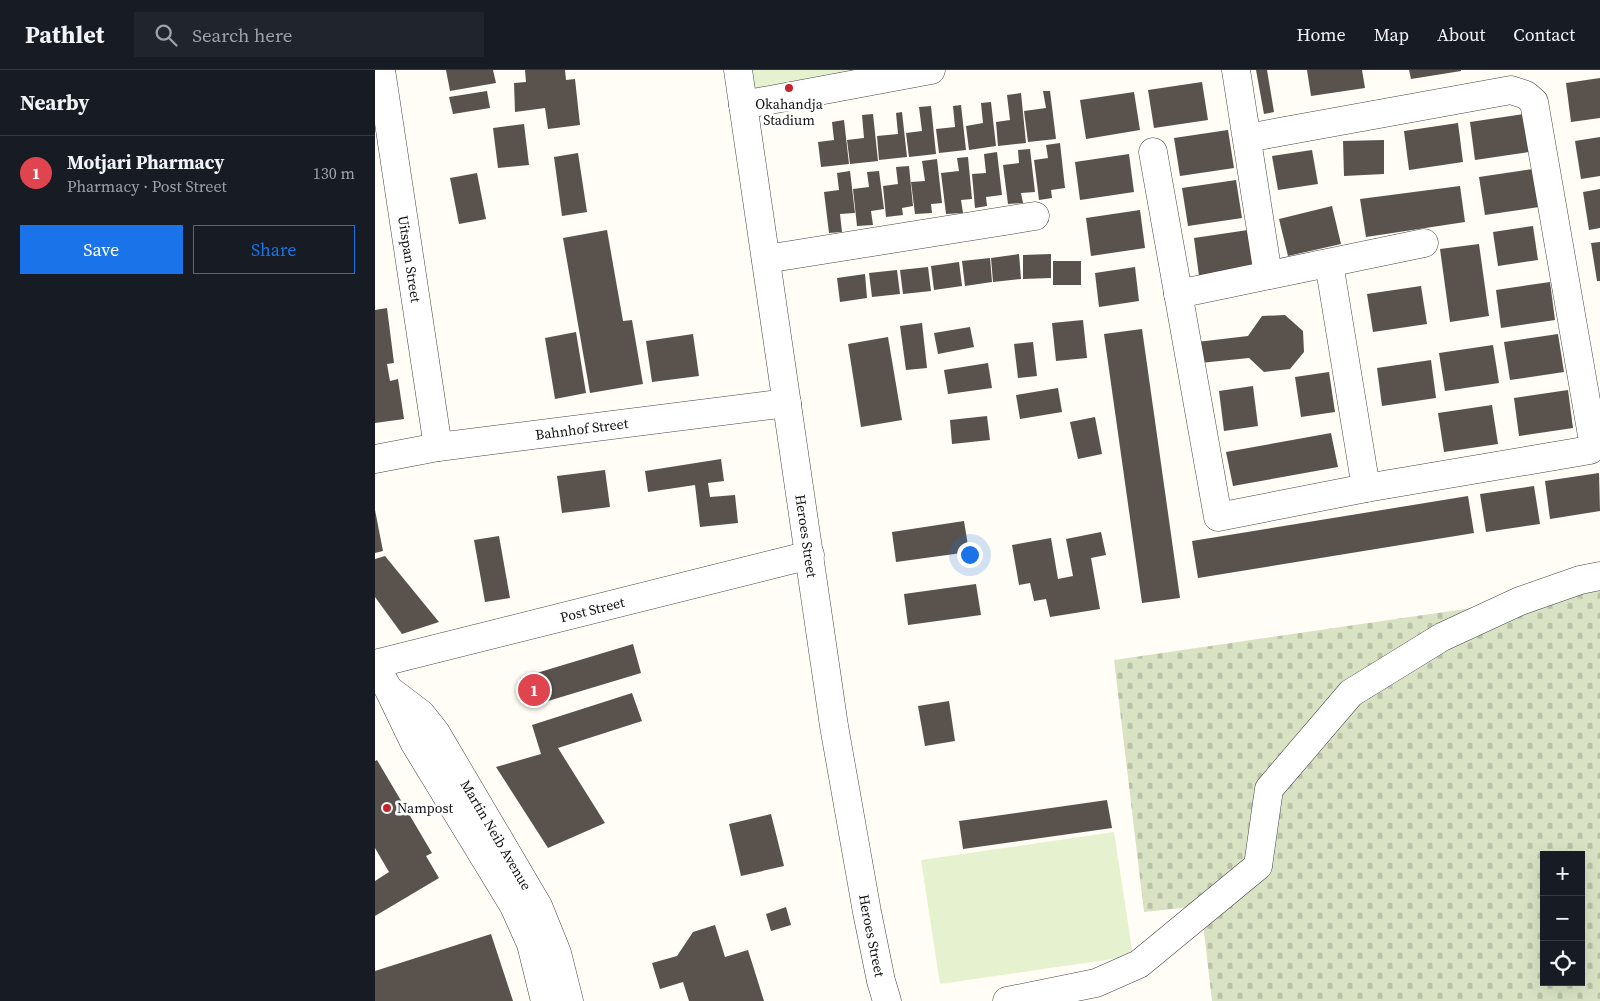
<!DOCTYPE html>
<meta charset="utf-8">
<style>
body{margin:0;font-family:"Source Serif 4",serif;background:#20242c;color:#f1f3f6}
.controls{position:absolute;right:15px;bottom:15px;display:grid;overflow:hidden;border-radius:0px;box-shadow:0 5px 20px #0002}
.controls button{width:45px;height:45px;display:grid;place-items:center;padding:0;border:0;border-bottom:1px solid #363941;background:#171b24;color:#f1f3f6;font:25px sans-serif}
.you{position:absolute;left:594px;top:484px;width:18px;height:18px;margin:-12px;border:4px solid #fff;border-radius:50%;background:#1a73e8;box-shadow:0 0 0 8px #1a73e833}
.badge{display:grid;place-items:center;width:32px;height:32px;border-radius:50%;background:#1a73e8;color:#fff;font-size:16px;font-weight:700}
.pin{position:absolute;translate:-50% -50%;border:2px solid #fff;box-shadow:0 1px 5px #0006}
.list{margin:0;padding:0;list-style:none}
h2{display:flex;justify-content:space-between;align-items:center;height:65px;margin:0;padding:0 20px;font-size:21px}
h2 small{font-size:16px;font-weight:400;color:#9ea1a6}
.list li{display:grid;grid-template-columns:32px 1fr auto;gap:15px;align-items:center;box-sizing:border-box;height:75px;padding:0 20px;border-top:1px solid #363941}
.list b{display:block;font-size:19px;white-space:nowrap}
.list p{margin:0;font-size:16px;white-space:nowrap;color:#9ea1a6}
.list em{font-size:16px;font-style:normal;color:#9ea1a6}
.actions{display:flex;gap:10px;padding:15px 20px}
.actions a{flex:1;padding:11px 0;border:1px solid #1a73e8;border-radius:0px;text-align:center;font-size:18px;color:#1a73e8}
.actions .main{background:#1a73e8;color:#fff}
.icon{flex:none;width:28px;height:28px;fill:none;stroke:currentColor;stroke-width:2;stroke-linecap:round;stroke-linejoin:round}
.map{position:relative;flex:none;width:1225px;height:931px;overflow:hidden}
header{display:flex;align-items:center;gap:30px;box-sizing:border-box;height:70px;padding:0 25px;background:#171b24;border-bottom:1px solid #363941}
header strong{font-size:24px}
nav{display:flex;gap:28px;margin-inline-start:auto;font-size:18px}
.search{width:350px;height:45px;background:#20242c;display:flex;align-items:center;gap:12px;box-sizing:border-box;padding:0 18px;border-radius:0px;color:#9ea1a6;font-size:19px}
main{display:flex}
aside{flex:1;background:#171b24}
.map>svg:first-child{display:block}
.cemetery{fill:url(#cemetery-stones);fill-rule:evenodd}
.pitch{fill:#e6f2cf}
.building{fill:#5a524d}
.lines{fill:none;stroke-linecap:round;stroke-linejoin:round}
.minor-casing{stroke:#444;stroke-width:29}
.minor{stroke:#fff;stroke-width:28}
.poi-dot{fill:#c4262e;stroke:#fff;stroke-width:2}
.labels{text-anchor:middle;stroke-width:5;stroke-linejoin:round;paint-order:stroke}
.poi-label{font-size:14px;fill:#111;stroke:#fff}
.street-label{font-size:14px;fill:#111;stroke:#fff}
</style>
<header>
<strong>Pathlet</strong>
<div class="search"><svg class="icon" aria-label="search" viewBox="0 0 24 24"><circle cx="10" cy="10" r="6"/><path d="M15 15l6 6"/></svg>Search here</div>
<nav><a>Home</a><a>Map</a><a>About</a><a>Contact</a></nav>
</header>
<main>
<aside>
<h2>Nearby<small></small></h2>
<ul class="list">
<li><span class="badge" style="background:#e0444e">1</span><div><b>Motjari Pharmacy</b><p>Pharmacy · Post Street</p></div><em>130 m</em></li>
</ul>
<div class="actions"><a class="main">Save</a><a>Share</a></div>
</aside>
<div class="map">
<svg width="1225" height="931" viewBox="0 0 1225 931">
<defs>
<pattern id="cemetery-stones" width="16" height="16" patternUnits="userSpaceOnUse" patternTransform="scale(1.25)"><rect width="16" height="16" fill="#d9e3c4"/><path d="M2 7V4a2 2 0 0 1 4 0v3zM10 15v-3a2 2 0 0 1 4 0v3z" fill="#b9c2a7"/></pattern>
</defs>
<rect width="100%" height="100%" fill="#fffdf5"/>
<path class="cemetery" d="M1225,506V931H837L826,836L769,842L739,590L1145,531ZM1169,785H1206V912H1169Z"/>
<g class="pitch">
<polygon points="363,0 556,0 368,35"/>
<polygon points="739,762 758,886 565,914 546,790"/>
</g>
<g class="building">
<polygon points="71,0 118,0 121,13 75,21"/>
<polygon points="150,0 190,0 191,10 200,9 205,55 173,59 170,38 140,42 139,13 151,12"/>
<polygon points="881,0 892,0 899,42 889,44"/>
<polygon points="932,0 987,0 990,18 936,26"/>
<polygon points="1034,0 1086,0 1086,1 1036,9"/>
<polygon points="1225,8 1225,48 1196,52 1191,13"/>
<polygon points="827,12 833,50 779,58 773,20"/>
<polygon points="112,21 115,38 78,44 74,27"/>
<polygon points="668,21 675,21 681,69 653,72 649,41 671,38"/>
<polygon points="759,22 765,60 711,69 705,30"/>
<polygon points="646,23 651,73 623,76 621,52 635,50 632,25"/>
<polygon points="616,32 621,76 594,80 591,56 608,53 606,33"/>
<polygon points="586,35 591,80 564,83 561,59 580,57 578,36"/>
<polygon points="556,36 561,84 534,87 531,63 547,61 544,37"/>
<polygon points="527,42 532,87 504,90 502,66 523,64 521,43"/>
<polygon points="498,44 503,91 475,94 472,70 489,68 487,45"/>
<polygon points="1149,44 1154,82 1100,90 1095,52"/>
<polygon points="469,50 474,94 446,97 443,72 459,70 457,52"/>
<polygon points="1083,53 1088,92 1034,100 1029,61"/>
<polygon points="149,54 154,95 123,98 118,58"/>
<polygon points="853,60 859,98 805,106 799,68"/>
<polygon points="1225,67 1225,106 1206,109 1200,71"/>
<polygon points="1009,70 1009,104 969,106 968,71"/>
<polygon points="685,73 690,118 676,120 677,128 664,130 659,90 673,88 671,75"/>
<polygon points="655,79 660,122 646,123 648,133 633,134 628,95 644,93 643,80"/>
<polygon points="937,80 943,114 903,120 897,86"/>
<polygon points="622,82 627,125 611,127 612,136 600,138 597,104 611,103 609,84"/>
<polygon points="203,83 212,142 187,146 179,87"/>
<polygon points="754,84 759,122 705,130 700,92"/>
<polygon points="593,87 597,129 586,130 588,143 571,144 566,103 584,101 582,88"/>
<polygon points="562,89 567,133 556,134 557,143 540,144 536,112 550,111 547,91"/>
<polygon points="534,96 538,136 527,138 528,145 511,147 508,116 523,114 521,97"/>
<polygon points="1158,99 1164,137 1110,145 1104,107"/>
<polygon points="475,101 480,143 465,144 467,162 454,163 449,122 464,120 462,103"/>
<polygon points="504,101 509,139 496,141 498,155 482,156 478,119 494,117 492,102"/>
<polygon points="102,103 111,149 84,154 75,108"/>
<polygon points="861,110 867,148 813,156 807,118"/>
<polygon points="1085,116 1090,152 991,167 985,129"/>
<polygon points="1225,119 1225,158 1214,160 1208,122"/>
<polygon points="957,136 966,174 913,186 904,149"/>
<polygon points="765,140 770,178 716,186 711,148"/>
<polygon points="1158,156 1163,190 1123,196 1118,162"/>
<polygon points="232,160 248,251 257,250 268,314 215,323 188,168"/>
<polygon points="873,160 878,198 824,206 819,168"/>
<polygon points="1225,172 1225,211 1222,211 1216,173"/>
<polygon points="1104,174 1114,246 1075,252 1065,179"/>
<polygon points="644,184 646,209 618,212 616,188"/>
<polygon points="676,184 676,208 648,209 648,185"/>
<polygon points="615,188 617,212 590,216 587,191"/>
<rect x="678" y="191" width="28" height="24"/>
<polygon points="584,192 587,216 559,220 556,196"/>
<polygon points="553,197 556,221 528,224 525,200"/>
<polygon points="760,197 764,231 724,237 720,203"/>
<polygon points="522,200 525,224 497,227 494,203"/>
<polygon points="490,204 492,228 465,232 462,208"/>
<polygon points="1175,212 1180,250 1126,258 1121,220"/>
<polygon points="1046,216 1052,254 998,262 992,224"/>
<polygon points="12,238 19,293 12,294 15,311 23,309 29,349 0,353 0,240"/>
<polygon points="910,245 928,261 929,282 915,299 889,302 874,288 825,293 822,272 873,266 887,246"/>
<polygon points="708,250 712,288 681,291 677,253"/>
<polygon points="547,253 552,298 531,300 525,256"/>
<polygon points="595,257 599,277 563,284 559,263"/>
<polygon points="767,259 805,528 767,533 729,264"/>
<polygon points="201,262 211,323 180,329 170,268"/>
<polygon points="318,264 324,306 277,312 271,271"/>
<polygon points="1183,264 1189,302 1135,310 1129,272"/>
<polygon points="513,267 527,350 486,357 473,274"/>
<polygon points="658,272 662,306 643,308 639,274"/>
<polygon points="1118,275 1124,313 1070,321 1064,283"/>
<polygon points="1056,290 1061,328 1007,336 1002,298"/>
<polygon points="613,293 617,318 573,324 569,300"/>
<polygon points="954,302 960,342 926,347 920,307"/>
<polygon points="878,316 883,356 849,361 844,321"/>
<polygon points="683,318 687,342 645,349 641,325"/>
<polygon points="1193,320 1198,358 1144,366 1139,328"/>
<polygon points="1117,335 1123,374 1069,382 1063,343"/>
<polygon points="612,346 615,370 577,374 575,350"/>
<polygon points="720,347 727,384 703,389 695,352"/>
<polygon points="956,363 963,397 858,416 851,382"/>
<polygon points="346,389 349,411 333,413 335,427 360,425 363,453 325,457 320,415 273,422 270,401"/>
<polygon points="230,400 235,437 187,443 182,406"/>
<polygon points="1224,403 1225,441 1175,449 1170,411"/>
<polygon points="1159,416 1165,454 1111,462 1105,424"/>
<polygon points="1093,426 1099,463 823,508 817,471"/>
<polygon points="0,440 8,481 0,483"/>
<polygon points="589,451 594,482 521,492 517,462"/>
<polygon points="726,462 731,485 716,488 725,539 675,547 671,529 659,531 655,513 644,515 637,475 676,468 683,509 698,506 691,469"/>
<polygon points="124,466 135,528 110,532 99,470"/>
<polygon points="10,486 64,552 27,564 0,527 0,489"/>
<polygon points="601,514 606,545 533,555 529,524"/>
<polygon points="258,574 266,603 153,637 145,608"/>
<polygon points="257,623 267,651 183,678 230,753 173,778 121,697 166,684 157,655"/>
<polygon points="574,631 580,671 550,676 543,636"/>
<polygon points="2,690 57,783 51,786 64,808 0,846 0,811 14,802 0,778 0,691"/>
<polygon points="732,730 737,758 588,779 584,751"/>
<polygon points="396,744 409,796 366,806 354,754"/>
<polygon points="411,837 416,855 396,861 391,844"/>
<polygon points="340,855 350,887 373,880 389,931 314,931 308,912 285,919 277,893 302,886 318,862"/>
<polygon points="116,864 138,931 0,931 0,901"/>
</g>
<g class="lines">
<g class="minor-casing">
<g id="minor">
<path id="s1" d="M6,0L63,377"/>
<path id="s2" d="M363,0L459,656L492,842L506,911L512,931"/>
<polyline points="861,0 893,205"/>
<polyline points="368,35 556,0"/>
<polyline points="778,82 843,447 991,418 1215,380 1218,371 1159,32 1151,25 1136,20 872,68"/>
<polyline points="391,189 660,146"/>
<polyline points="954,193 991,418"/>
<polyline points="803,224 1049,173"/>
<path id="s3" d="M0,389L63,377L412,333"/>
<path id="s4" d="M0,594L435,485"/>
<polyline points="0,596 14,620 39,672 139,836 156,874 170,931"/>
<path id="s5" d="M17,622L46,644L61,663L163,836L182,883L194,931"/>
<polyline points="632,931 721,913 764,894 883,796 894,719 976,623 1067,567 1145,531 1205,510 1225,506"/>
</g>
</g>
<use href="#minor" class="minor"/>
</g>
<g class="poi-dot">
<circle cx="414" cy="18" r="5"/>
<circle cx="12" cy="738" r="5"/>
</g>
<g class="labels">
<g class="poi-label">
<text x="414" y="39">Okahandja<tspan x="414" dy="16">Stadium</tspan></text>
<text x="22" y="743" text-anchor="start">Nampost</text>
</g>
<g class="street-label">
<text dy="5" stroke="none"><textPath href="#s1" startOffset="191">Uitspan Street</textPath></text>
<text dy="5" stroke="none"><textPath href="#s3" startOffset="209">Bahnhof Street</textPath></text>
<text dy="5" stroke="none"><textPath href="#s2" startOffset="471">Heroes Street</textPath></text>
<text dy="5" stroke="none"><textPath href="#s4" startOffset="224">Post Street</textPath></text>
<text dy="5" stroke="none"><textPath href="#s5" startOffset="179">Martin Neib Avenue</textPath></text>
<text dy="5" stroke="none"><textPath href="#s2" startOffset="876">Heroes Street</textPath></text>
</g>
</g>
</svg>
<div class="controls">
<button>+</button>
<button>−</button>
<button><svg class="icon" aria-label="locate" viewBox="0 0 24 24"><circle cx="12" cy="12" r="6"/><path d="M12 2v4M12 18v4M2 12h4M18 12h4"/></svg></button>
</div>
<div class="you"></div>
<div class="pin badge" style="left:159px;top:620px;background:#e0444e">1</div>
</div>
</main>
